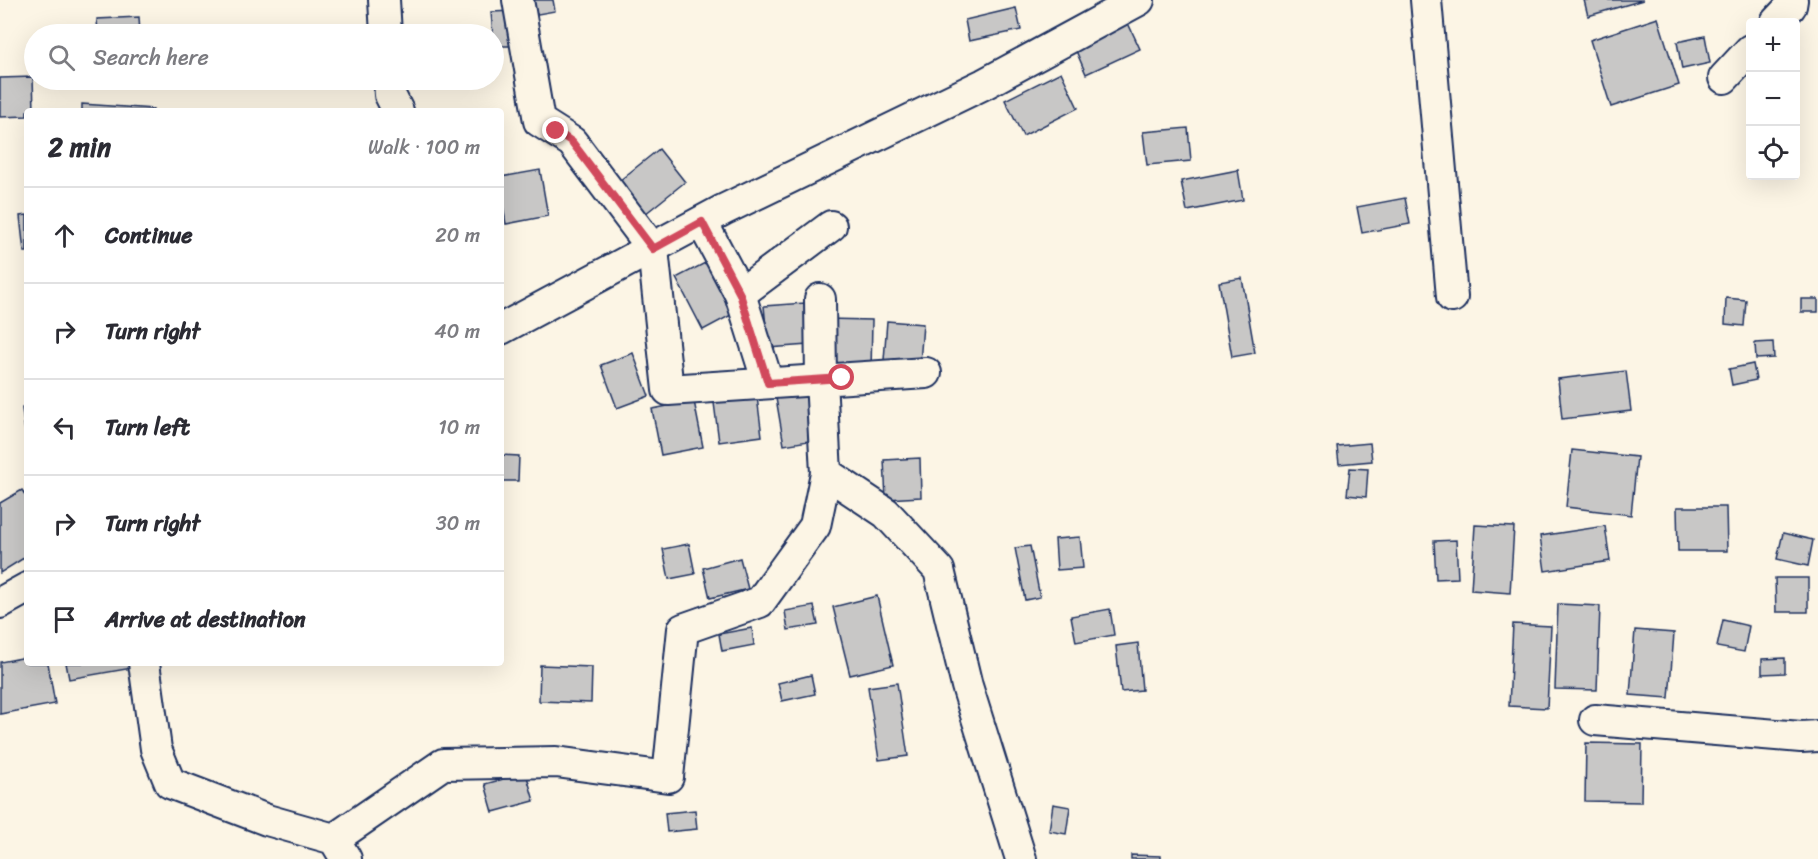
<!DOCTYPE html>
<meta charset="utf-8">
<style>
body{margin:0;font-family:Sriracha,sans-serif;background:#f7f7f7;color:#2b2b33}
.controls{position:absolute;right:18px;top:18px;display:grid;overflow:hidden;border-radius:6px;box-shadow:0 6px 24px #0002}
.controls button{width:54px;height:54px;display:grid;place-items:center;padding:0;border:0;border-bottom:2px solid #e1e1e2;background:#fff;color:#2b2b33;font:30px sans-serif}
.stop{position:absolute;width:18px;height:18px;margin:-14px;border:4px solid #d1495b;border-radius:50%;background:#fff}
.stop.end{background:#d1495b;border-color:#fff;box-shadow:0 2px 6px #0008}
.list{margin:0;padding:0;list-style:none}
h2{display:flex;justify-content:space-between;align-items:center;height:78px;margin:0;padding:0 24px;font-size:26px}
h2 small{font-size:20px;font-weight:400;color:#7c7c81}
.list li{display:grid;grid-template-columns:39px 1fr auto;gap:18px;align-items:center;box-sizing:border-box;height:96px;padding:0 24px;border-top:2px solid #e1e1e2}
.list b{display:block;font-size:22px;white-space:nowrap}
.list em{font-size:20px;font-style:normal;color:#7c7c81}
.icon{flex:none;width:33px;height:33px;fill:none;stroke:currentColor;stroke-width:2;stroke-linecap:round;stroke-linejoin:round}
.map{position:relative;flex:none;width:1818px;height:859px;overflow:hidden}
.search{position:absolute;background:#fff;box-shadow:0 6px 24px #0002;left:24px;top:24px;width:480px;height:66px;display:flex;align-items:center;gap:15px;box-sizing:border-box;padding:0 21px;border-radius:33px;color:#7c7c81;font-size:22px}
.panel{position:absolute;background:#fff;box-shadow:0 6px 24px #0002;left:24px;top:108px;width:480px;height:558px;border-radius:6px}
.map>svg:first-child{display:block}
.building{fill:#c8c7c6;stroke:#1b2f5e;stroke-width:1.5}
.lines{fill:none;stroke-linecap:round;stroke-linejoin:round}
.street-casing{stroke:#1b2f5e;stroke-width:34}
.street{stroke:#fcf5e5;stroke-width:30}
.route{stroke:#d1495b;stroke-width:8}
</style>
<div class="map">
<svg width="1818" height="859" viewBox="0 0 1818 859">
<rect width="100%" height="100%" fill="#fcf5e5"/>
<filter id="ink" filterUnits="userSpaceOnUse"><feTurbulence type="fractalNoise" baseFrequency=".0167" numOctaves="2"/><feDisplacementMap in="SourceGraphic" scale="12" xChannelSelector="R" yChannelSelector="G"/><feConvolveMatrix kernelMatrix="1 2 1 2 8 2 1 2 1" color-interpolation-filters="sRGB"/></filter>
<g filter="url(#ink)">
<g class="building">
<polygon points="524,0 553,0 555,11 527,16"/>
<polygon points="1584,0 1643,0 1588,16"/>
<polygon points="1016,8 1021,30 969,41 965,20"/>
<polygon points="514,11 515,46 494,46 491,12"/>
<polygon points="139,17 140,34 98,34 97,19"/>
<polygon points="1658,18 1679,85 1611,107 1590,40"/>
<polygon points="1127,21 1140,49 1086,74 1074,46"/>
<polygon points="1705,36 1710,63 1682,69 1677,42"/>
<polygon points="1061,72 1078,108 1023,136 1005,100"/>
<polygon points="33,77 34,111 27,111 27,116 0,117 0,78"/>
<polygon points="268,80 350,80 349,86 268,83"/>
<polygon points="82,104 153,109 153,111 82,111"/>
<polygon points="1188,128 1191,161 1147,165 1143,132"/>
<polygon points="659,149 685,182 645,214 619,181"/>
<polygon points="540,170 548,216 506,224 501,194 501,177"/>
<polygon points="1238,170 1243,200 1187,211 1181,181"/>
<polygon points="1405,198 1410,224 1362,233 1357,207"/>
<polygon points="27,215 27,252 24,252 20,216"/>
<polygon points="707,262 733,314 703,330 676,278"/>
<polygon points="1242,278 1255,353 1232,357 1219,282"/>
<polygon points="1726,298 1746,300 1744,326 1725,324"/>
<rect x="1801" y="299" width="17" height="13"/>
<polygon points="805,303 808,345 768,348 764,306"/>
<polygon points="826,319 872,320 871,372 825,371"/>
<polygon points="887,321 923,324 920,363 884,360"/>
<polygon points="1773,342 1774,358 1756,359 1755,343"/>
<polygon points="633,353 649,396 617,408 601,365"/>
<polygon points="1753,364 1756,380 1732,385 1729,369"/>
<polygon points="1626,371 1631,411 1562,419 1558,379"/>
<polygon points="756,389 762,436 719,442 713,395"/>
<polygon points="806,392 815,440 784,445 776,398"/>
<polygon points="694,401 703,447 661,455 652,409"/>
<polygon points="27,407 27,448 22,408"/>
<polygon points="1370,443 1372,461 1339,464 1337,446"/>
<polygon points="1572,450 1637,457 1631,515 1566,507"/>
<polygon points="501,455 519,456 518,481 501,481"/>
<polygon points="920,458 921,497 886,499 884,460"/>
<polygon points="1350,468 1368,469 1366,497 1347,495"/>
<polygon points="22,490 27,498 27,556 0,573 0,503"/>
<polygon points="1677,507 1726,507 1727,551 1678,551"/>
<polygon points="1475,525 1514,527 1510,593 1471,590"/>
<polygon points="1605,526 1610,561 1545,571 1540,536"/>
<polygon points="1783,533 1813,540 1808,566 1777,559"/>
<polygon points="1080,537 1083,568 1057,570 1055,539"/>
<polygon points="1456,540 1458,578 1436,579 1434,541"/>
<polygon points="689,544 695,574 669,579 663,549"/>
<polygon points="1030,546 1040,597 1025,600 1015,548"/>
<polygon points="740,558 748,589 710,598 703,568"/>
<polygon points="1775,578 1808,578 1808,612 1776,612"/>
<polygon points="877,596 893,665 850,675 833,607"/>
<polygon points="1558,604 1600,606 1597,690 1555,689"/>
<polygon points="814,606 818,625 788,630 785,611"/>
<polygon points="1110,609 1114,635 1076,642 1071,616"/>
<polygon points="1723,620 1749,626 1744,652 1717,647"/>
<polygon points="1513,624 1551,626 1547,708 1509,706"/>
<polygon points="752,628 754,645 722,651 719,634"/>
<polygon points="1635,630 1674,633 1669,698 1630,695"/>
<polygon points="1138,643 1142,690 1121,692 1116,646"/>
<polygon points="27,657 27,663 48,663 55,704 0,714 0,662"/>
<polygon points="1785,658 1785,673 1762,674 1762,659"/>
<polygon points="66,663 137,663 138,667 69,679"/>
<polygon points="540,665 592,667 591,703 539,701"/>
<polygon points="811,675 815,694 782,701 778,683"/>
<polygon points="897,683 908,756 879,760 868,687"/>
<polygon points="1586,743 1642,744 1641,802 1585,801"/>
<polygon points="526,773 534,801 493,812 485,784"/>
<polygon points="1053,804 1070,807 1066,834 1049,831"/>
<polygon points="695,810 697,829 667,832 665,813"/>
<polygon points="1131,855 1161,856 1161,859 1131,859"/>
</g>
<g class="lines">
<g class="street-casing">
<g id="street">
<polyline points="384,0 386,34"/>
<polyline points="518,0 539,121 572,142 653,249 668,390 926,373"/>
<polyline points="1426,0 1452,297"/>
<polyline points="1776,22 1791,6 1792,0"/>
<polyline points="1724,78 1750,50"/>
<polyline points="389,80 390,95 398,111"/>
<polyline points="702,222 740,294 768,383"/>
<polyline points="740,294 831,226"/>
<polyline points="501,329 723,210 984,84 1139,0"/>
<polyline points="826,473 886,513 939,570 967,686 1021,859"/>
<polyline points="0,603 27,588"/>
<polyline points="144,663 156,749 170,783 267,820 334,839 346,859"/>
<polyline points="1595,720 1801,737 1818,736"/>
<polyline points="334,839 443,764 556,762 668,777 683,629 760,602 815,526 826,473 821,380 820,299"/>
</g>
</g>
<use href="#street" class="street"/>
</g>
</g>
<g class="lines" filter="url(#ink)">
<polyline class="route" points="556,131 572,142 653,249 702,222 740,294 768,383 842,378"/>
</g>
</svg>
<div class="controls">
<button>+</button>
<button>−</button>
<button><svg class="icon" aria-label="locate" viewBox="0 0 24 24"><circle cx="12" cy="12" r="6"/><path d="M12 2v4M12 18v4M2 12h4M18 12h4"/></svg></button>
</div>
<div class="stop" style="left:842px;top:378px"></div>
<div class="stop end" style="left:556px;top:131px"></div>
<div class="search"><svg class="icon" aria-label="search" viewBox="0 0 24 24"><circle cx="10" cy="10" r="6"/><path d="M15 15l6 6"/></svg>Search here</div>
<section class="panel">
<h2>2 min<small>Walk · 100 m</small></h2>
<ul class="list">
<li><svg class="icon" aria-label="ahead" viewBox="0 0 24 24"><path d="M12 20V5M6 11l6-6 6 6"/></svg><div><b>Continue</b></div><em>20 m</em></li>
<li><svg class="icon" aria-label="right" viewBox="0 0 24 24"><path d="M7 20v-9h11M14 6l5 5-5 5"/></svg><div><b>Turn right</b></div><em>40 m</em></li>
<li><svg class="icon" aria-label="left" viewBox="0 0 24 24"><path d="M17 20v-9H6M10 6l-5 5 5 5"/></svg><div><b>Turn left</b></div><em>10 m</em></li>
<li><svg class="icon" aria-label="right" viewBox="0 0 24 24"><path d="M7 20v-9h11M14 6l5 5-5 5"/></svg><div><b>Turn right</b></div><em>30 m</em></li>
<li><svg class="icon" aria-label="arrive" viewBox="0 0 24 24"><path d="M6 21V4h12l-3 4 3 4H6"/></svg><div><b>Arrive at destination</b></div></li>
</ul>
</section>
</div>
